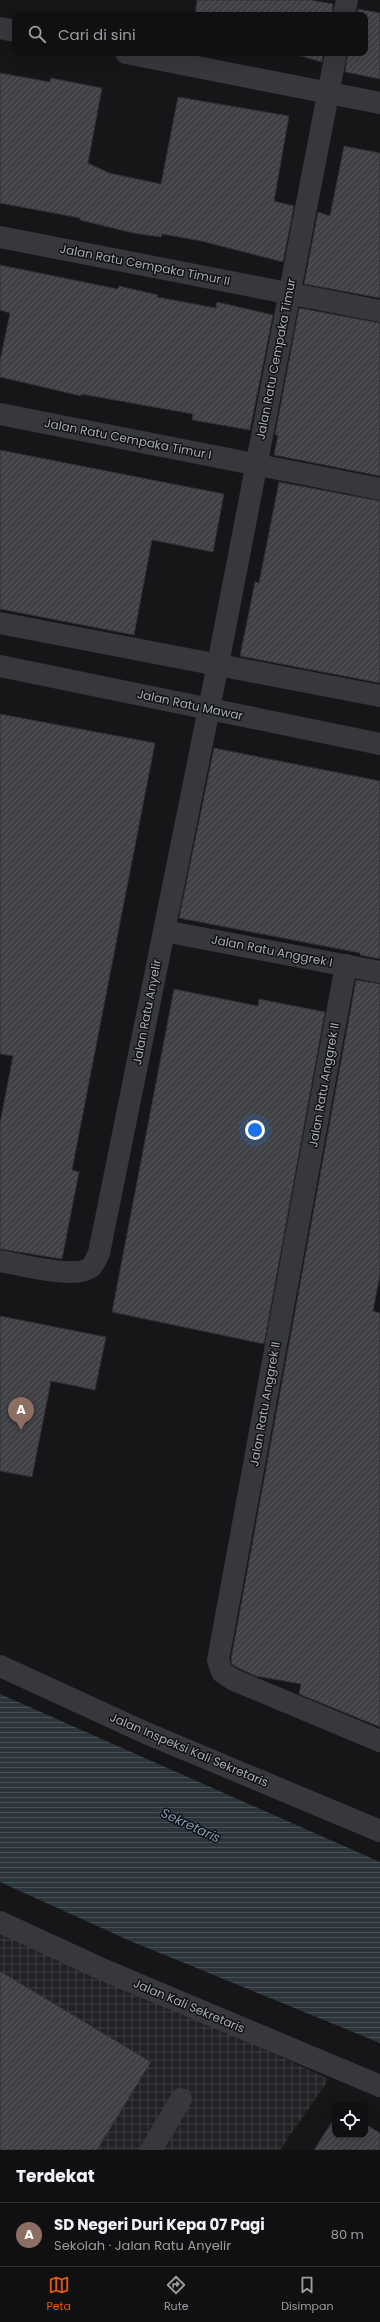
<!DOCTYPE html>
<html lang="id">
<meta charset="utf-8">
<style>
body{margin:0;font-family:Poppins,sans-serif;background:#19191b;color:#f1f3f6}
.controls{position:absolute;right:12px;bottom:12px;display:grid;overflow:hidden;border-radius:8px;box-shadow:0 4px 16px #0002}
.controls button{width:36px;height:36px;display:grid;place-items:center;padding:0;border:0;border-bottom:1px solid #303032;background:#101012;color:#f1f3f6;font:20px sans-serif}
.you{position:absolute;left:255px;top:1130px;width:14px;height:14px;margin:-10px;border:3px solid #fff;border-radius:50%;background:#1a73e8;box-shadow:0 0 0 6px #1a73e833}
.badge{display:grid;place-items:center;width:26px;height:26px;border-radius:50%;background:#ea580c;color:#fff;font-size:13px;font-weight:700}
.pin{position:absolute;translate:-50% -33px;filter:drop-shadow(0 1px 2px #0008)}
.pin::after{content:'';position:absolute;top:21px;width:14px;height:12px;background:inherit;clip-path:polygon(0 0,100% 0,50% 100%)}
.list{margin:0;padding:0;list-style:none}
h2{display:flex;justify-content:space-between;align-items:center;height:52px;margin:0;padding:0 16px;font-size:17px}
h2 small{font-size:13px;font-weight:400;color:#9c9d9f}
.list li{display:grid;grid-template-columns:26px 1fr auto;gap:12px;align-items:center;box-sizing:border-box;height:64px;padding:0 16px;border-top:1px solid #303032}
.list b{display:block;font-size:15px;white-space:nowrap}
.list p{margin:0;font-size:13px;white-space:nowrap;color:#9c9d9f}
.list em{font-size:13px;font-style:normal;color:#9c9d9f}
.icon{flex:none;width:22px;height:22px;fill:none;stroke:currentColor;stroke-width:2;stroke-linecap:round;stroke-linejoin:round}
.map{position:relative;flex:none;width:380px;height:2150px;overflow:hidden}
.search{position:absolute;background:#101012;box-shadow:0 4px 16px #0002;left:12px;right:12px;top:12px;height:44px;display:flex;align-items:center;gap:10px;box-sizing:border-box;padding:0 14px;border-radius:8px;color:#9c9d9f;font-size:15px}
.sheet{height:116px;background:#101012}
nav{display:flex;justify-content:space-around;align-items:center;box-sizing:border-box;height:56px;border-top:1px solid #303032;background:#101012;font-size:11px;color:#9c9d9f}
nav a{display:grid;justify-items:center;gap:2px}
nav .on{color:#ea580c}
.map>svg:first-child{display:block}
.industrial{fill:url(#industrial-grid)}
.water{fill:url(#water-rules)}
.building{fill:url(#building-hatch);stroke:#303034}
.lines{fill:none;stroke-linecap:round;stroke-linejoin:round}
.minor{stroke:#37383d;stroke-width:22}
.labels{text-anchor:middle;stroke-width:3;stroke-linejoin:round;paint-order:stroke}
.street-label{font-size:12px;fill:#a8adb8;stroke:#111113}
.water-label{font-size:13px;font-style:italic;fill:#7f9ab3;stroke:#111113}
</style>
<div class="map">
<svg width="380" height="2150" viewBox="0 0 380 2150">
<defs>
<pattern id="industrial-grid" width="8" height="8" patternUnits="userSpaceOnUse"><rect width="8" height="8" fill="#222225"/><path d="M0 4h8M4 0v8" fill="none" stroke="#3f3f43"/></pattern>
<pattern id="water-rules" width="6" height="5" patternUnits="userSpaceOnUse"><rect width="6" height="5" fill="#2c353c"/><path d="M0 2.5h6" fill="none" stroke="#485056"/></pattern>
<pattern id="building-hatch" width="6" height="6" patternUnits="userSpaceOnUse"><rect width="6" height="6" fill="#404145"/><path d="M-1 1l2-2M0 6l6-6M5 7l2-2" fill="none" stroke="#595a5e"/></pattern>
</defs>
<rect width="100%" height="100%" fill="#161618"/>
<polygon class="industrial" points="0,1928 329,2079 280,2150 0,2150"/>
<polygon class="water" points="0,1694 380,1862 380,2043 128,1940 0,1882"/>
<g class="building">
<polygon points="197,0 311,0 333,4 332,15 195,15"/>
<polygon points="358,9 380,13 380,79 345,72 348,53 365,53 365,15 357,15"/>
<polygon points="290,53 323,53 322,62"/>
<polygon points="0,73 50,82 51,78 102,88 88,163 109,173 161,184 178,97 289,116 274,201 294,206 283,262 201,241 162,234 161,237 133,233 80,220 80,218 0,203"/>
<polygon points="344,146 380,153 380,298 304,284 318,212 330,216"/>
<polygon points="0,265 118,289 119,286 158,295 157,297 216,308 217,302 273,315 250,430 192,420 193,414 81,394 81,396 0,377 0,361 10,313 0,310"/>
<polygon points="299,308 380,323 380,476 274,455 278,435 275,435"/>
<polygon points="0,450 224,494 213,552 152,540 134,635 0,609"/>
<polygon points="279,482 380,501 380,683 240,656 255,582 259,583"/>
<polygon points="0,714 155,743 72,1170 79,1172 62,1259 0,1249 0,1123 13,1056 0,1054"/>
<polygon points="214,748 380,781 380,959 360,955 360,953 179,918"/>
<polygon points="356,980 380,984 380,1275 373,1311 380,1313 380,1727 299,1694 301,1684 256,1676 240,1669 232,1664 231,1659"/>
<polygon points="174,989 258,1006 259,999 325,1012 264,1344 112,1312"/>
<polygon points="0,1316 106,1337 95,1390 51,1381 32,1477 0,1471"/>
<polygon points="0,1971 151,2062 97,2150 0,2150"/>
<polygon points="335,2117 335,2135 365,2135 365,2124 380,2133 380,2150 314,2150"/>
</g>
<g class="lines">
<g class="minor">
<polyline points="344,15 347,0"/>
<polyline points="0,28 15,31"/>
<polyline points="126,53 380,103"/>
<polyline points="0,237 380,311"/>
<polyline points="0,414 380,489"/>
<polyline points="0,623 380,696"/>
<polyline points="0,666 380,744"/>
<polyline points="164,931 380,972"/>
<polyline points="346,965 218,1660 222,1672 234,1680 380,1741"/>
<path d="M0,1261C19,1264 77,1280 91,1267C94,1264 97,1257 99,1253L218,664L336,53"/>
<polyline points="0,1666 146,1733 380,1831"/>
<polyline points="0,1922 104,1970 380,2086"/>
<polyline points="151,2150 181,2099"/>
</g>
</g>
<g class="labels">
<g class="street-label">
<text transform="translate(145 265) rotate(11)" y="4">Jalan Ratu Cempaka Timur II</text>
<text transform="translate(276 359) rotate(-79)" y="4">Jalan Ratu Cempaka Timur</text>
<text transform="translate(128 439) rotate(11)" y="4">Jalan Ratu Cempaka Timur I</text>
<text transform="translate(190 705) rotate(12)" y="4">Jalan Ratu Mawar</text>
<text transform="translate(272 951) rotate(11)" y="4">Jalan Ratu Anggrek I</text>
<text transform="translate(147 1012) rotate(-79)" y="4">Jalan Ratu Anyelir</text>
<text transform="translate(324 1085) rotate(-80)" y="4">Jalan Ratu Anggrek II</text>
<text transform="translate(265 1404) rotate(-80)" y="4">Jalan Ratu Anggrek II</text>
<text transform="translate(189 1750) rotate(23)" y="4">Jalan Inspeksi Kali Sekretaris</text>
<text transform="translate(189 2006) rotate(23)" y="4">Jalan Kali Sekretaris</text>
</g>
<g class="water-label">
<text transform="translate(191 1825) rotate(25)" y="5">Sekretaris</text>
</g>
</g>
</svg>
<div class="controls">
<button><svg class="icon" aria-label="locate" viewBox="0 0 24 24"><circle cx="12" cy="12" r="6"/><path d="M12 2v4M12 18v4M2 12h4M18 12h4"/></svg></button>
</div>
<div class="you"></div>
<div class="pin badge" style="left:21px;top:1430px;background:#8d6e63">A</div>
<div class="search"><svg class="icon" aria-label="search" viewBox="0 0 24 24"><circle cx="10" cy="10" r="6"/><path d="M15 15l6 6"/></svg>Cari di sini</div>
</div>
<section class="sheet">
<h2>Terdekat<small></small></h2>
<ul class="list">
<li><span class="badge" style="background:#8d6e63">A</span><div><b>SD Negeri Duri Kepa 07 Pagi</b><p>Sekolah · Jalan Ratu Anyelir</p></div><em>80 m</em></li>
</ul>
</section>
<nav>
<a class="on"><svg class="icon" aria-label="map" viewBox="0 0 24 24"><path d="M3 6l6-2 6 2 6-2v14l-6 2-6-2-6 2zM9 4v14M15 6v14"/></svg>Peta</a>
<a><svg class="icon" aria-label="directions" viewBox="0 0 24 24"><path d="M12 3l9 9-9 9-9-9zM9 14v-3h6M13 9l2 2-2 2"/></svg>Rute</a>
<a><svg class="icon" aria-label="saved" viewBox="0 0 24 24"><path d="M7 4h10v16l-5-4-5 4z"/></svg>Disimpan</a>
</nav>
